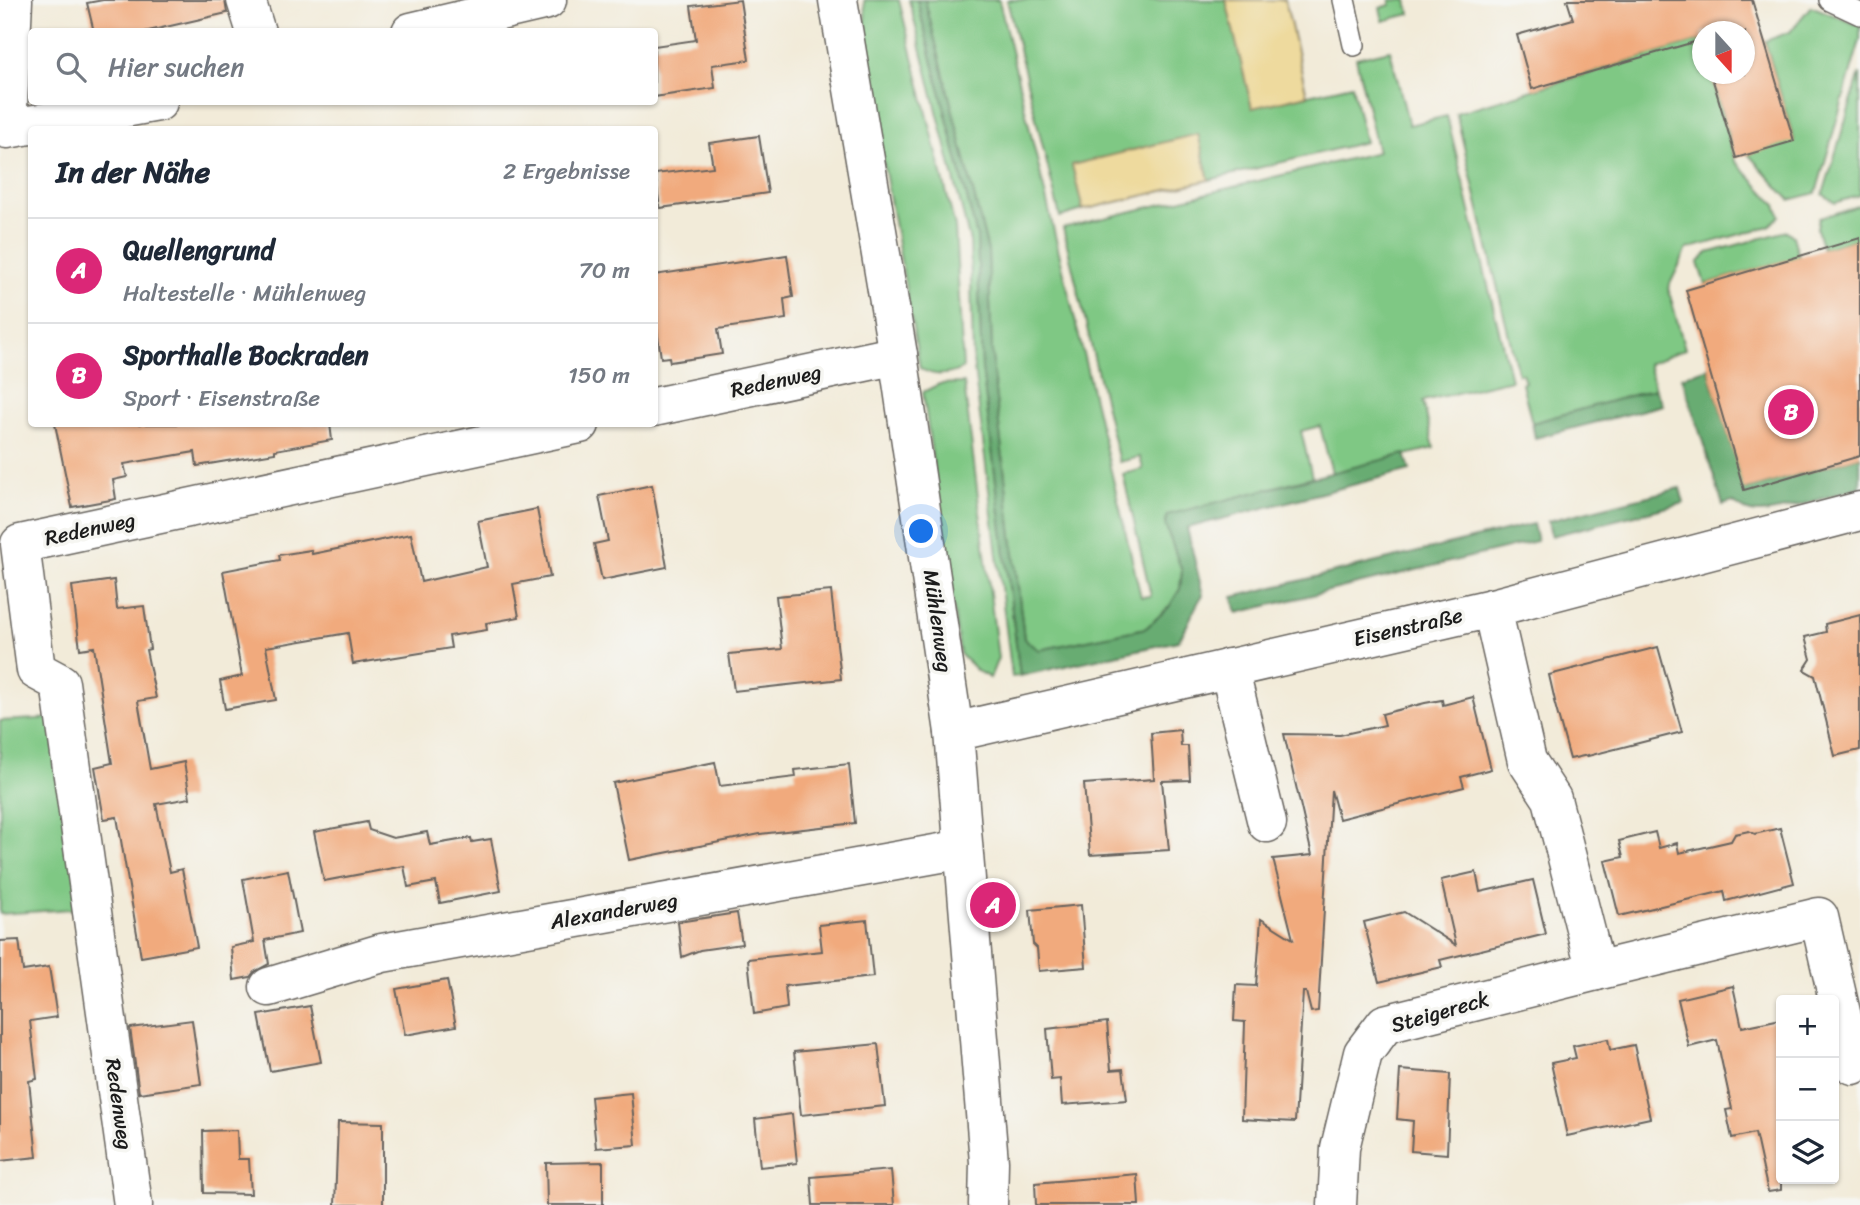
<!DOCTYPE html>
<html lang="de">
<meta charset="utf-8">
<style>
body{margin:0;font-family:Sriracha,sans-serif;background:#f6f6f7;color:#1f2937}
.controls{position:absolute;right:21px;bottom:21px;display:grid;overflow:hidden;border-radius:7px;box-shadow:0 2px 5px #0004}
.controls button{width:63px;height:63px;display:grid;place-items:center;padding:0;border:0;border-bottom:2px solid #e0e1e3;background:#fff;color:#1f2937;font:35px sans-serif}
.compass{position:absolute;left:1692px;top:21px;width:63px;height:63px;border-radius:50%;background:#fff;box-shadow:0 2px 5px #0004;rotate:159deg}
.you{position:absolute;left:922px;top:532px;width:24px;height:24px;margin:-18px;border:5px solid #fff;border-radius:50%;background:#1a73e8;box-shadow:0 0 0 10px #1a73e833}
.badge{display:grid;place-items:center;width:46px;height:46px;border-radius:50%;background:#db2777;color:#fff;font-size:23px;font-weight:700}
.pin{position:absolute;translate:-50% -50%;border:4px solid #fff;box-shadow:0 2px 7px #0006}
.list{margin:0;padding:0;list-style:none}
h2{display:flex;justify-content:space-between;align-items:center;height:91px;margin:0;padding:0 28px;font-size:30px}
h2 small{font-size:23px;font-weight:400;color:#747a83}
.list li{display:grid;grid-template-columns:46px 1fr auto;gap:21px;align-items:center;box-sizing:border-box;height:105px;padding:0 28px;border-top:2px solid #e0e1e3}
.list b{display:block;font-size:26px;white-space:nowrap}
.list p{margin:0;font-size:23px;white-space:nowrap;color:#747a83}
.list em{font-size:23px;font-style:normal;color:#747a83}
.icon{flex:none;width:38px;height:38px;fill:none;stroke:currentColor;stroke-width:2;stroke-linecap:round;stroke-linejoin:round}
.map{position:relative;flex:none;width:1860px;height:1205px;overflow:hidden}
.search{position:absolute;background:#fff;box-shadow:0 2px 5px #0004;left:28px;top:28px;width:630px;height:77px;display:flex;align-items:center;gap:18px;box-sizing:border-box;padding:0 24px;border-radius:7px;color:#747a83;font-size:26px}
.panel{position:absolute;background:#fff;box-shadow:0 2px 5px #0004;left:28px;top:126px;width:630px;height:301px;border-radius:7px}
.map>svg:first-child{display:block}
.green{fill:#7fc884;stroke:#4e7250;stroke-width:2}
.forest{fill:#67ac72;stroke:#426447;stroke-width:2}
.sand{fill:#eeda9e;stroke:#857b5d;stroke-width:2}
.building{fill:#f1aa7d}
.lines{fill:none;stroke-linecap:round;stroke-linejoin:round}
.service-casing{stroke:#67645e;stroke-width:24}
.minor-casing{stroke:#67645e;stroke-width:41}
.service{stroke:#fff;stroke-width:21}
.minor{stroke:#fff;stroke-width:38}
.labels{text-anchor:middle;stroke-width:7;stroke-linejoin:round;paint-order:stroke}
.street-label{font-size:21px;fill:#1c1c1c;stroke:#f6f6f2}
</style>
<div class="map">
<svg width="1860" height="1205" viewBox="0 0 1860 1205">
<rect width="100%" height="100%" fill="#f6f6f2"/>
<filter id="ink" filterUnits="userSpaceOnUse"><feTurbulence type="fractalNoise" baseFrequency=".0143" numOctaves="2"/><feDisplacementMap in="SourceGraphic" scale="14" xChannelSelector="R" yChannelSelector="G"/><feConvolveMatrix kernelMatrix="1 2 1 2 8 2 1 2 1" color-interpolation-filters="sRGB"/></filter>
<filter id="wash" filterUnits="userSpaceOnUse"><feTurbulence type="fractalNoise" baseFrequency=".00686" numOctaves="4" result="noise"/><feDisplacementMap in="SourceGraphic" scale="28" xChannelSelector="R" yChannelSelector="G"/><feGaussianBlur stdDeviation="1.57" result="paint"/><feColorMatrix in="noise" values="0 0 0 0 0 0 0 0 0 0 0 0 0 0 0 0 0 1.4 0 .05"/><feComposite in="paint" operator="in"/></filter>
<g filter="url(#wash)">
<rect width="100%" height="100%" fill="#f2ebd9"/>
<g class="green">
<path d="M864,0H899L955,227L963,368C949,376 933,377 920,368L878,132L870,76Z"/>
<polygon points="909,0 917,0 977,237 982,368 1020,676 1012,677 973,360 970,242"/>
<polygon points="925,0 999,0 1141,597 1151,596 1123,474 1143,469 1140,457 1119,462 1063,228 1378,152 1356,58 1390,50 1409,125 1447,116 1511,380 1423,401 1434,448 1332,473 1320,426 1301,431 1312,477 1167,516 1165,524 1182,571 1180,589 1169,607 1146,628 1039,650 1024,639 993,373 988,251"/>
<polygon points="1007,0 1226,0 1252,108 1352,85 1365,142 1209,180 1198,134 1072,165 1083,210 1060,217"/>
<polygon points="1390,0 1407,0 1410,14 1383,21 1380,8 1390,5"/>
<polygon points="1811,6 1860,26 1860,40 1816,193 1790,200 1748,154 1794,140 1765,41 1790,32"/>
<polygon points="1701,40 1702,74 1711,74 1735,161 1776,205 1780,216 1769,226 1687,249 1668,288 1685,349 1648,364 1655,389 1532,423 1522,383 1525,382 1522,373 1518,374 1456,113"/>
<polygon points="1860,73 1860,195 1835,203 1823,194"/>
<polygon points="1860,205 1860,238 1823,249 1817,229 1819,218"/>
<polygon points="1787,231 1793,236 1799,257 1705,284 1698,263 1708,253"/>
<polygon points="964,383 998,658 990,678 977,671 960,654 923,392 939,384"/>
<polygon points="54,718 85,908 0,914 0,721"/>
</g>
<g class="forest">
<path d="M917,0H925L988,251L993,373L1024,639L1039,650L1146,628L1169,607L1180,589L1182,571L1165,524L1167,515L1405,454L1410,470L1187,528L1203,595C1192,610 1189,626 1178,641L1020,676L982,368L977,237Z"/>
<path d="M1708,368L1745,490L1860,456V487C1834,494 1783,513 1758,513C1748,513 1741,508 1733,502L1723,505L1682,377Z"/>
<polygon points="1655,389 1663,405 1535,438 1532,423"/>
<polygon points="1680,488 1684,503 1551,536 1548,521"/>
<polygon points="1533,524 1537,541 1237,613 1233,597"/>
</g>
<g class="sand">
<polygon points="1226,0 1285,0 1307,95 1252,108"/>
<polygon points="1198,134 1209,180 1083,210 1072,165"/>
</g>
<g id="blocks">
<g class="building">
<polygon points="103,0 225,0 227,13 144,32 94,32 87,3"/>
<polygon points="740,0 749,60 712,65 715,88 654,97 654,46 696,40 691,6"/>
<polygon points="1567,0 1752,0 1794,141 1736,158 1711,74 1745,74 1745,32 1703,32 1703,46 1701,40 1532,89 1517,35 1573,19"/>
<polygon points="759,136 768,193 660,208 655,174 713,167 709,143"/>
<polygon points="1860,238 1860,456 1744,490 1686,290"/>
<polygon points="787,255 793,297 784,299 786,319 718,329 722,354 670,362 669,357 661,358 654,307 654,275"/>
<polygon points="55,424 330,424 332,440 275,450 275,453 197,466 195,452 124,464 127,477 113,480 116,499 72,507"/>
<polygon points="652,485 667,567 602,580 594,544 608,541 599,496"/>
<polygon points="537,509 550,577 513,584 519,617 486,623 487,630 449,636 451,648 353,664 348,633 266,647 276,700 225,709 220,681 242,676 223,571 280,560 279,555 311,550 312,554 411,534 421,582 487,567 478,521"/>
<polygon points="114,580 117,609 144,606 150,649 146,650 156,698 138,701 150,769 184,762 190,798 156,804 170,872 182,869 197,947 141,957 117,817 104,819 95,767 112,763 94,647 80,649 72,586"/>
<polygon points="831,591 841,679 734,691 729,654 782,649 776,596"/>
<polygon points="1860,615 1860,750 1835,756 1815,676 1804,670 1811,659 1805,637 1826,632 1825,624"/>
<polygon points="1658,647 1682,732 1588,756 1588,755 1570,759 1554,701 1555,701 1549,675"/>
<polygon points="1473,697 1491,769 1461,777 1464,787 1339,819 1331,790 1318,1011 1311,1012 1306,992 1303,992 1295,1122 1242,1119 1245,1022 1234,1021 1236,985 1256,986 1261,919 1293,939 1273,859 1312,855 1284,734 1340,735 1385,725 1382,714 1425,703 1442,700 1443,705"/>
<polygon points="1180,730 1181,746 1188,746 1190,780 1162,781 1169,850 1090,855 1084,784 1154,779 1151,733"/>
<polygon points="715,762 720,786 796,777 795,770 849,764 855,823 760,834 629,860 613,783"/>
<polygon points="367,822 369,830 393,838 427,832 430,845 471,838 472,842 491,839 501,891 440,903 436,882 408,887 404,866 324,881 314,832"/>
<polygon points="1780,828 1794,883 1726,901 1724,891 1619,916 1605,861 1623,857 1619,841 1655,832 1659,848 1677,843 1679,853 1731,841 1735,834 1749,831 1755,834"/>
<polygon points="288,870 300,933 265,940 269,964 254,972 250,977 234,980 231,947 254,942 243,879"/>
<polygon points="1476,872 1480,892 1533,880 1546,934 1440,960 1442,967 1379,982 1364,922 1404,912 1456,945 1441,880"/>
<polygon points="1081,905 1086,967 1039,971 1037,948 1033,944 1030,910"/>
<polygon points="737,913 742,944 700,950 682,957 678,922"/>
<polygon points="867,920 873,977 785,986 787,1008 754,1014 748,959 822,951 819,925"/>
<polygon points="19,940 23,971 49,967 57,1017 30,1021 37,1079 29,1081 37,1157 0,1161 0,941"/>
<polygon points="447,980 456,1026 405,1035 396,989"/>
<polygon points="1733,986 1742,1027 1781,1019 1781,1190 1768,1192 1755,1133 1732,1138 1726,1110 1732,1109 1717,1040 1689,1047 1678,999"/>
<polygon points="310,1006 321,1062 270,1071 259,1015"/>
<polygon points="192,1020 201,1084 139,1093 130,1028"/>
<polygon points="1107,1022 1111,1070 1123,1069 1127,1100 1062,1105 1060,1079 1051,1080 1047,1029"/>
<polygon points="1608,1039 1610,1050 1634,1045 1650,1118 1567,1136 1551,1063 1576,1058 1573,1046"/>
<polygon points="878,1044 885,1106 801,1115 794,1052"/>
<polygon points="1400,1070 1450,1074 1447,1154 1411,1151 1413,1121 1397,1119"/>
<polygon points="631,1093 636,1145 596,1148 591,1097"/>
<polygon points="792,1114 797,1163 760,1167 755,1119"/>
<polygon points="338,1122 383,1123 383,1205 335,1205"/>
<polygon points="237,1130 238,1159 249,1159 251,1194 204,1193 203,1131"/>
<polygon points="603,1162 603,1205 547,1205 546,1163"/>
<polygon points="891,1170 894,1205 813,1205 811,1177"/>
<polygon points="1137,1174 1139,1205 1036,1205 1035,1183"/>
</g>
</g>
</g>
<g filter="url(#ink)">
<use href="#blocks" fill-opacity="0" stroke="#67645e" stroke-width="2"/>
<g class="lines">
<g class="service-casing">
<g id="service">
<polyline points="1344,0 1354,45"/>
<polyline points="1830,0 1860,14"/>
</g>
</g>
<g class="minor-casing">
<g id="minor">
<polyline points="13,0 7,129 158,102"/>
<polyline points="246,0 256,32"/>
<polyline points="838,0 898,355 954,732 989,1162 988,1205"/>
<polyline points="411,32 547,0"/>
<polyline points="654,407 898,355"/>
<polyline points="1492,608 1527,761 1552,799 1596,971 1819,917 1853,1065"/>
<polyline points="1229,668 1267,823"/>
<polyline points="954,732 1492,608 1860,511"/>
<polyline points="269,987 382,953 963,849"/>
<polyline points="133,1205 60,683 36,670 20,544 580,424"/>
<polyline points="1337,1205 1340,1148 1363,1053 1385,1024 1596,971"/>
</g>
</g>
<use href="#service" class="service"/>
<use href="#minor" class="minor"/>
</g>
</g>
<g class="labels">
<g class="street-label">
<text transform="translate(776 381) rotate(-12)" y="7">Redenweg</text>
<text transform="translate(90 529) rotate(-12)" y="7">Redenweg</text>
<text transform="translate(938 621) rotate(82)" y="7">Mühlenweg</text>
<text transform="translate(1408 627) rotate(-13)" y="7">Eisenstraße</text>
<text transform="translate(614 911) rotate(-10)" y="7">Alexanderweg</text>
<text transform="translate(1440 1012) rotate(-16)" y="7">Steigereck</text>
<text transform="translate(119 1104) rotate(82)" y="7">Redenweg</text>
</g>
</g>
</svg>
<div class="controls">
<button>+</button>
<button>−</button>
<button><svg class="icon" aria-label="layers" viewBox="0 0 24 24"><path d="M12 4l9 5-9 5-9-5zM3 14l9 5 9-5"/></svg></button>
</div>
<svg class="compass" viewBox="-18 -18 36 36"><path d="M0-13l5 13h-10z" fill="#e53935"/><path d="M0 13l5-13h-10z" fill="#747a83"/></svg>
<div class="you"></div>
<div class="pin badge" style="left:993px;top:905px">A</div>
<div class="pin badge" style="left:1791px;top:412px">B</div>
<div class="search"><svg class="icon" aria-label="search" viewBox="0 0 24 24"><circle cx="10" cy="10" r="6"/><path d="M15 15l6 6"/></svg>Hier suchen</div>
<section class="panel">
<h2>In der Nähe<small>2 Ergebnisse</small></h2>
<ul class="list">
<li><span class="badge">A</span><div><b>Quellengrund</b><p>Haltestelle · Mühlenweg</p></div><em>70 m</em></li>
<li><span class="badge">B</span><div><b>Sporthalle Bockraden</b><p>Sport · Eisenstraße</p></div><em>150 m</em></li>
</ul>
</section>
</div>
